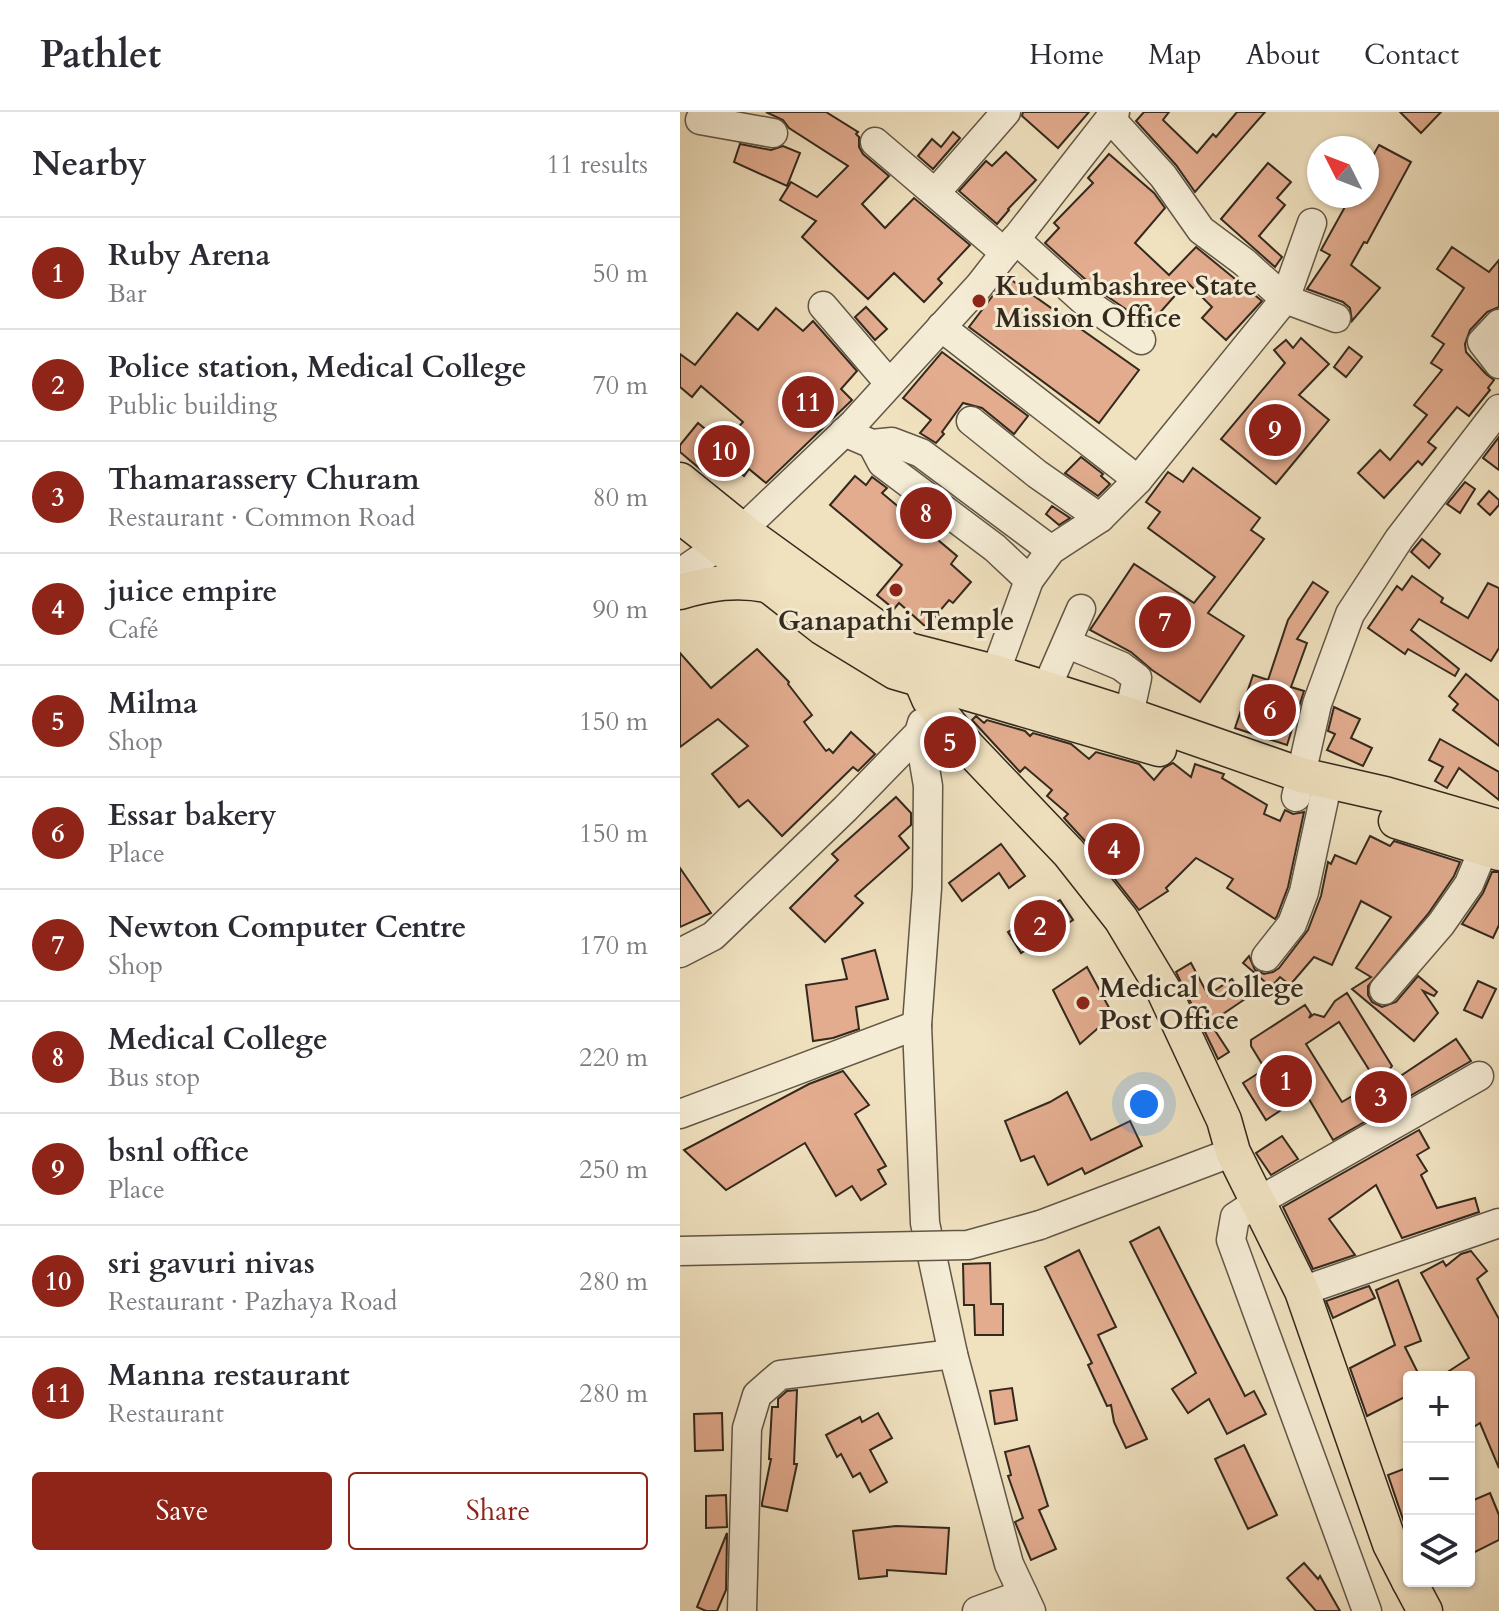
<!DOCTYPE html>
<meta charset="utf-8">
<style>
body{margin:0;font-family:Cardo,serif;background:#f7f7f7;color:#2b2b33}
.controls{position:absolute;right:24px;bottom:24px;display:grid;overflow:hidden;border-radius:8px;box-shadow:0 2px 6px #0004}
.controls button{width:72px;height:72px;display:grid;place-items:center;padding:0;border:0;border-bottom:2px solid #e1e1e2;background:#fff;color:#2b2b33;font:40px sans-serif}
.compass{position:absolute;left:627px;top:24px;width:72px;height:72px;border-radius:50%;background:#fff;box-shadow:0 2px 6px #0004;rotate:312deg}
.you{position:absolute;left:464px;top:992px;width:28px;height:28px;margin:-20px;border:6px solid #fff;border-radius:50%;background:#1a73e8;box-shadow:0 0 0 12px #1a73e833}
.badge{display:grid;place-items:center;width:52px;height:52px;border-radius:50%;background:#8f2418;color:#fff;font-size:26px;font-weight:700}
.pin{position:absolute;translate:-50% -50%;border:4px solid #fff;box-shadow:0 2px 8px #0006}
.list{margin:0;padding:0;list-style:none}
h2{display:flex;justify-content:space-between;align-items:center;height:104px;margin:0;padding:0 32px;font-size:34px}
h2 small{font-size:26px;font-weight:400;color:#7c7c81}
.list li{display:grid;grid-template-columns:52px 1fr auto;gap:24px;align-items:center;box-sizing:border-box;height:112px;padding:0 32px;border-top:2px solid #e1e1e2}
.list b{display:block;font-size:30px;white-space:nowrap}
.list p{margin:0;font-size:26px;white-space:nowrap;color:#7c7c81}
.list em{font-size:26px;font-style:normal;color:#7c7c81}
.actions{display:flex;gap:16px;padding:24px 32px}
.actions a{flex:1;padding:18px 0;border:2px solid #8f2418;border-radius:8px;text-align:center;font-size:28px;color:#8f2418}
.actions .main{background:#8f2418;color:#fff}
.icon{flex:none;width:44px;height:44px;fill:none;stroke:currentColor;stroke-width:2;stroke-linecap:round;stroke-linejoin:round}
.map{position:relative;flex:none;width:819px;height:1499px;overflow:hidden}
header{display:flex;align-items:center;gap:48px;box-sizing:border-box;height:112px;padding:0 40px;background:#fff;border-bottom:2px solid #e1e1e2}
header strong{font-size:38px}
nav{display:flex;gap:44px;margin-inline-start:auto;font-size:28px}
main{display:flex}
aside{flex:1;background:#fff}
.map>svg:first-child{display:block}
.building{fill:#e3ac8f;stroke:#33291d;stroke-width:2}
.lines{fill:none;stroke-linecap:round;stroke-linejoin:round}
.minor-casing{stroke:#625746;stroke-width:31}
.major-casing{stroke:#33291d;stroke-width:37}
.minor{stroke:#f5ecd5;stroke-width:28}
.major{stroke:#f0e1bf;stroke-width:34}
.minor-bridge-casing{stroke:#625746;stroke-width:31;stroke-linecap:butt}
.minor-bridge{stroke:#f5ecd5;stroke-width:28}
.poi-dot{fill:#8f2418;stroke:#f5ecd5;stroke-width:3}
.labels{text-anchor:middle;stroke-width:6;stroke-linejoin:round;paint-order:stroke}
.poi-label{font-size:28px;font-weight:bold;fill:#33291d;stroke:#f5ecd5;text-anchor:start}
</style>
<header>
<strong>Pathlet</strong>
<nav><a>Home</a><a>Map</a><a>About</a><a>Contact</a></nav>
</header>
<main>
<aside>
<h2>Nearby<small>11 results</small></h2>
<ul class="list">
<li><span class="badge">1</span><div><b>Ruby Arena</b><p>Bar</p></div><em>50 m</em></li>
<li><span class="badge">2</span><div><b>Police station, Medical College</b><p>Public building</p></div><em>70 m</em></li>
<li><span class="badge">3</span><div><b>Thamarassery Churam</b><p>Restaurant · Common Road</p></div><em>80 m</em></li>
<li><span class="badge">4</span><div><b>juice empire</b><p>Café</p></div><em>90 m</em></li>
<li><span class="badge">5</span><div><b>Milma</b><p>Shop</p></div><em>150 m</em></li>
<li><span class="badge">6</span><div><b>Essar bakery</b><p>Place</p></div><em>150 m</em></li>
<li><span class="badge">7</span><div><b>Newton Computer Centre</b><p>Shop</p></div><em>170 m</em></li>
<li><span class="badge">8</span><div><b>Medical College</b><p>Bus stop</p></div><em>220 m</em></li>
<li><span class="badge">9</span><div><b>bsnl office</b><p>Place</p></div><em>250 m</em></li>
<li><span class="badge">10</span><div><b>sri gavuri nivas</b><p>Restaurant · Pazhaya Road</p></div><em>280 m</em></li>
<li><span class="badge">11</span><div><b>Manna restaurant</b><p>Restaurant</p></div><em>280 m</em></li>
</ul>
<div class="actions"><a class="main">Save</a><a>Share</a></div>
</aside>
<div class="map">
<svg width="819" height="1499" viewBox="0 0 819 1499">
<rect width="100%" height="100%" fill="#f0e1bf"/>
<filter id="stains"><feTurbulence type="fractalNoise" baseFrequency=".0025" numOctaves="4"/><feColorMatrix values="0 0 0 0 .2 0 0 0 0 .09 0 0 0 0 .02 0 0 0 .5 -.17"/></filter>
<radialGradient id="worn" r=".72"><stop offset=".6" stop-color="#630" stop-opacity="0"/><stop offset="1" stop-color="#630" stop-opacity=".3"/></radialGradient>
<g class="building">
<polygon points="86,0 146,0 178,20 176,22 179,25 179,35 183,42 209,64 182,92 205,116 234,86 290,133 258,167 262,171 244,190 214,161 188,187 122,125 136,109 100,88 111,70 137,85 168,54 109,16 103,8"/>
<polygon points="343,0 409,0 378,36 342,4"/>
<polygon points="464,0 489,0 483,8 517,41 533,22 536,25 557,0 585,0 515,80 496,53 456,9"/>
<polygon points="720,0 761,0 741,21"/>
<polygon points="273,20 280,26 253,57 238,44 252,27 261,35"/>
<polygon points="60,32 91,38 103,34 120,41 107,74 54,50"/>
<polygon points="699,33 731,50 687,131 684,130 671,153 700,176 672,209 670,196 663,190 627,177 650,143 641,138 671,84 687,84 687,54"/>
<polygon points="326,40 356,68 328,97 329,98 317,112 279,79 306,49 312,54"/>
<polygon points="429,42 474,81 485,96 455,131 489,163 516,135 582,189 546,228 522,206 532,195 507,170 469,213 415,176 365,131 379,116 374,111 413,71 408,66"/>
<polygon points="588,51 611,70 597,86 605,93 579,124 602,145 595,155 541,107"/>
<polygon points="772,135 809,160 819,148 819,195 807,200 790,218 785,232 786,240 806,262 814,268 808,276 810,278 789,304 777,295 748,330 756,336 742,353 738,349 704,386 678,361 700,338 710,348 747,303 734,293 762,258 751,251 764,232 752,224 784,176 757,157"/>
<polygon points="327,165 459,258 419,311 289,215"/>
<polygon points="186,195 207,217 195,228 175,205"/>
<polygon points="96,196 123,219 133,209 177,259 161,277 172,288 86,371 69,357 64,364 40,344 25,361 0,340 0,333 18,311 43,332 63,310 21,274 12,285 0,275 0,242 15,253 57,201 78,218"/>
<polygon points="621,226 649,252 619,283 649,308 596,372 541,327 605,251 594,238 606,228 613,236"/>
<polygon points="669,235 682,245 666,265 654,255"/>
<polygon points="262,240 348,304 334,322 302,296 283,291 262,320 264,322 256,331 240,321 251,308 223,286"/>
<polygon points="819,325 819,358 803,346"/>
<polygon points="401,345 423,362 421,364 430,372 418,384 385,361"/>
<polygon points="513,356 580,406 571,418 584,427 528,501 564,524 520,590 472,558 451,540 410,518 454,452 514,491 535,465 468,416 480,400 466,390 488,360 503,370"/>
<polygon points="175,364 186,373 192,365 207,376 202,381 277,444 271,452 291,470 273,491 269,488 246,515 219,491 214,497 197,483 222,453 150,393"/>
<polygon points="785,370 795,377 780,401 767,392"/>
<polygon points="809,379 819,388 819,393 810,403 798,392"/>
<polygon points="372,394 390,406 379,413 366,402"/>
<polygon points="742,427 760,442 749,456 731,440"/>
<polygon points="732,464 763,486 761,490 788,506 808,471 819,476 819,536 811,549 739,507 731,518 779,557 775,564 728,537 725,542 688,516 717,474 722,478"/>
<polygon points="633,470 648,480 617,527 627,531 611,575 624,579 607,633 555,616 573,563 588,568 608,508"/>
<polygon points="77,537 109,570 108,572 132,603 124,610 146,639 149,637 153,641 171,620 195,642 178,659 173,655 102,724 68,688 59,695 32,662 68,634 38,607 0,635 0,541 31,576"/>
<polygon points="786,562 819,589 819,634 773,598 778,592 769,584"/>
<polygon points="654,595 680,607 671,626 692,636 683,654 647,638 655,622 648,619"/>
<polygon points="296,604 304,611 307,608 345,619 350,624 353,621 391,632 409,647 416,640 459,652 474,668 484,656 493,651 511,665 515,652 544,662 542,666 587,693 584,702 600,709 605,698 613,702 624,700 608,775 597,804 595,807 547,776 553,767 516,746 486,776 488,779 459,798 405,729 384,706 388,702 367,684 372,678 345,655 340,660 292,608"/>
<polygon points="760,627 819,660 819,688 779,656 767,676 755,669 763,655 749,648"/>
<polygon points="216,685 231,701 231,713 219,724 229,736 175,784 183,791 145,830 110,796 158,748 152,742"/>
<polygon points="690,724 710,734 714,729 780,750 774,764 748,802 688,874 688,883 692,890 702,895 716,890 738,864 757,880 754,884 743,879 758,901 734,929 672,877 691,865 676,856 711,805 681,789 652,853 634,845 610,873 600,865 591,875 563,851 569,844 575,858 584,862 593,860 599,856 628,818 641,784 648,750 651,752 655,743 676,752"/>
<polygon points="321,732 345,764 329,776 319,761 282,789 269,771"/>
<polygon points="0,756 31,801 0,815"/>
<polygon points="812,760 819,760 819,813 813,826 782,812 803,781"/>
<polygon points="380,788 393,808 341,841 328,820"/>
<polygon points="195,838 208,887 176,895 179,917 153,926 133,929 126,873 167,867 162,847"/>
<polygon points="511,851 528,883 552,867 565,887 543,902 547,908 534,917 549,940 538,947 496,860"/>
<polygon points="407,855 433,903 400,932 373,878"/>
<polygon points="798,869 816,877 802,906 784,898"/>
<polygon points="667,881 712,954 698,972 659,910 626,932 662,990 679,980 686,987 776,927 791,949 653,1028 626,982 586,1008 563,971 585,957 571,934 571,928 625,893 631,902 629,906 634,902 644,905 655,889"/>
<polygon points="163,959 189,993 175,1002 206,1054 198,1058 206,1072 181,1088 172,1074 156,1084 125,1031 46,1078 4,1038 129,972"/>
<polygon points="387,980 411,1028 450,1009 462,1034 405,1062 402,1056 368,1073 354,1044 341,1049 325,1009 370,990"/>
<polygon points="739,1018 749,1036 737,1043 747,1059 741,1063 757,1096 795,1086 799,1100 722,1126 696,1073 649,1107 675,1143 633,1157 603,1095"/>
<polygon points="602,1024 618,1047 591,1063 576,1041"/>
<polygon points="479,1115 565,1284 574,1279 586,1302 547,1322 529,1287 508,1301 492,1277 516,1261 450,1130"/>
<polygon points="399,1138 436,1215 418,1223 467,1327 446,1336 434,1310 431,1293 427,1294 408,1253 412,1251 365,1155"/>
<polygon points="791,1139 807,1159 797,1167 819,1207 819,1356 800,1311 789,1318 789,1265 760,1265 789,1246 741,1161 763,1149 766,1154 781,1142"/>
<polygon points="310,1151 311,1192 323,1192 323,1223 295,1223 294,1193 284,1193 283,1152"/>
<polygon points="718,1168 741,1229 725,1235 740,1265 729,1265 729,1283 687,1304 670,1256 715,1233 696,1178"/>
<polygon points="689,1174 695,1186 653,1206 646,1189"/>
<polygon points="332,1276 337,1308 315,1312 310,1279"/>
<polygon points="117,1278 114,1352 117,1352 107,1399 82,1394 82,1391 91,1347 89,1347 92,1295 98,1295 98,1287 107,1279"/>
<polygon points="42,1301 43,1338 15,1339 14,1302"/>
<polygon points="198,1301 212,1326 190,1338 207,1370 190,1380 180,1361 173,1365 161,1342 157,1345 146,1323 180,1305 182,1310"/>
<polygon points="564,1333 597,1403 568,1417 535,1347"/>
<polygon points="349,1334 368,1394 359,1398 376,1437 351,1448 335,1410 343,1406 328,1364 331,1363 325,1340"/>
<polygon points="729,1355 729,1425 708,1363"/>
<polygon points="810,1381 819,1403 819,1428 789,1443 789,1390"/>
<polygon points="46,1383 47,1415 26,1416 26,1384"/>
<polygon points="216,1414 269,1416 266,1462 207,1458 207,1464 179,1467 173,1419"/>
<polygon points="47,1421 46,1478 37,1499 26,1499 17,1495"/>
<polygon points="624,1451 638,1467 640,1464 660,1499 636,1499 607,1466"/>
</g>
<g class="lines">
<g class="minor-casing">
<g id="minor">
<polyline points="24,0 20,8 93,21"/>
<polyline points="430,6 483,64 521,118 564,150 605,187 656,206"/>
<polyline points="195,30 325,141"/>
<polyline points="256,80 326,0"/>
<polyline points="335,127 404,189 461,228"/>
<polyline points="143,194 209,271"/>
<polyline points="819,212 802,230 819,252"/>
<polyline points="261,215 458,368 420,406 371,438 349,468 309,578"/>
<polyline points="291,309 357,362 420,406"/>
<polyline points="164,320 192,332 212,330 241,341 371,438"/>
<polyline points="192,332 202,351 315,436 349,468"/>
<polyline points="458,368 605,187 632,111"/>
<polyline points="0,461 62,418 174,311 299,174 435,0"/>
<polyline points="388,532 441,554 457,566 449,603"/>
<polyline points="366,577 401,497"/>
<polyline points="239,621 248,674 247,776 237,913 245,1111 273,1242 329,1452 351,1499"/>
<polyline points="616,685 637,592 670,502 719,427 819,297"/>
<polyline points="0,841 33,824 165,697 239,621 242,611"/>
<polyline points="586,845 612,812 624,780 644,687"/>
<polyline points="704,878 761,812 789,772 804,736"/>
<polyline points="0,1002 237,913"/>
<polyline points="360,1113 553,1040"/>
<polyline points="622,1179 819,1111"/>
<polyline points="62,1499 67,1316 77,1283 100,1263 273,1242"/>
<polyline points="297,1499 343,1482"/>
<polyline points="687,1499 551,1128 555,1105 579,1089 799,964"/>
</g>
</g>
<g class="major-casing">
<g id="major">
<polyline points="0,368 62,418 228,538 314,560 449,603 621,663 705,682 819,715"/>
<polyline points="0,404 143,516 215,560 479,637"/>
<path d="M0,480C30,471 56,467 87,473"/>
<polyline points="228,538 249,587 287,634 389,741 441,807 483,877 544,1008 553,1040 622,1179 710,1432 729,1469"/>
<polyline points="716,709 819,741"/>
<polyline points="729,1469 745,1499"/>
</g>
</g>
<use href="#minor" class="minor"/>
<use href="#major" class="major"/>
<g class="minor-bridge-casing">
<polyline id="minor-bridge" points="0,1139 288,1133 360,1113"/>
</g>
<use href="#minor-bridge" class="minor-bridge"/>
</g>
<g class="poi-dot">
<circle cx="299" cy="189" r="8"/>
<circle cx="216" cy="478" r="8"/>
<circle cx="403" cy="891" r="8"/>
</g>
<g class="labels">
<g class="poi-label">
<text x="315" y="183">Kudumbashree State<tspan x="315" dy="32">Mission Office</tspan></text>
<text x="216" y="518" text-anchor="middle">Ganapathi Temple</text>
<text x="419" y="885">Medical College<tspan x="419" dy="32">Post Office</tspan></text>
</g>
</g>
<rect width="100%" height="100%" filter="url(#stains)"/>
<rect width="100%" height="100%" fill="url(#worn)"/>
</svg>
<div class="controls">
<button>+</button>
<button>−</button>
<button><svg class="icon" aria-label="layers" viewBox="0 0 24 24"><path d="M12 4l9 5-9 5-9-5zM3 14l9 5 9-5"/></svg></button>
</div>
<svg class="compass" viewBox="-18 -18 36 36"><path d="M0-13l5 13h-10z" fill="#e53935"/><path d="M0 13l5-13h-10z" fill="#7c7c81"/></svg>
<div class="you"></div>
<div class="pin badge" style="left:606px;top:969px">1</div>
<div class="pin badge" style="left:360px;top:814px">2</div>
<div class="pin badge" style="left:701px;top:985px">3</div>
<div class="pin badge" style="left:434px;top:737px">4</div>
<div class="pin badge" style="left:270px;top:630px">5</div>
<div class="pin badge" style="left:590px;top:598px">6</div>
<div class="pin badge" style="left:485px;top:510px">7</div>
<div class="pin badge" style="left:246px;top:401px">8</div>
<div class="pin badge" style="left:595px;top:318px">9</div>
<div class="pin badge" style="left:44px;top:339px">10</div>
<div class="pin badge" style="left:128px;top:290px">11</div>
</div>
</main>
